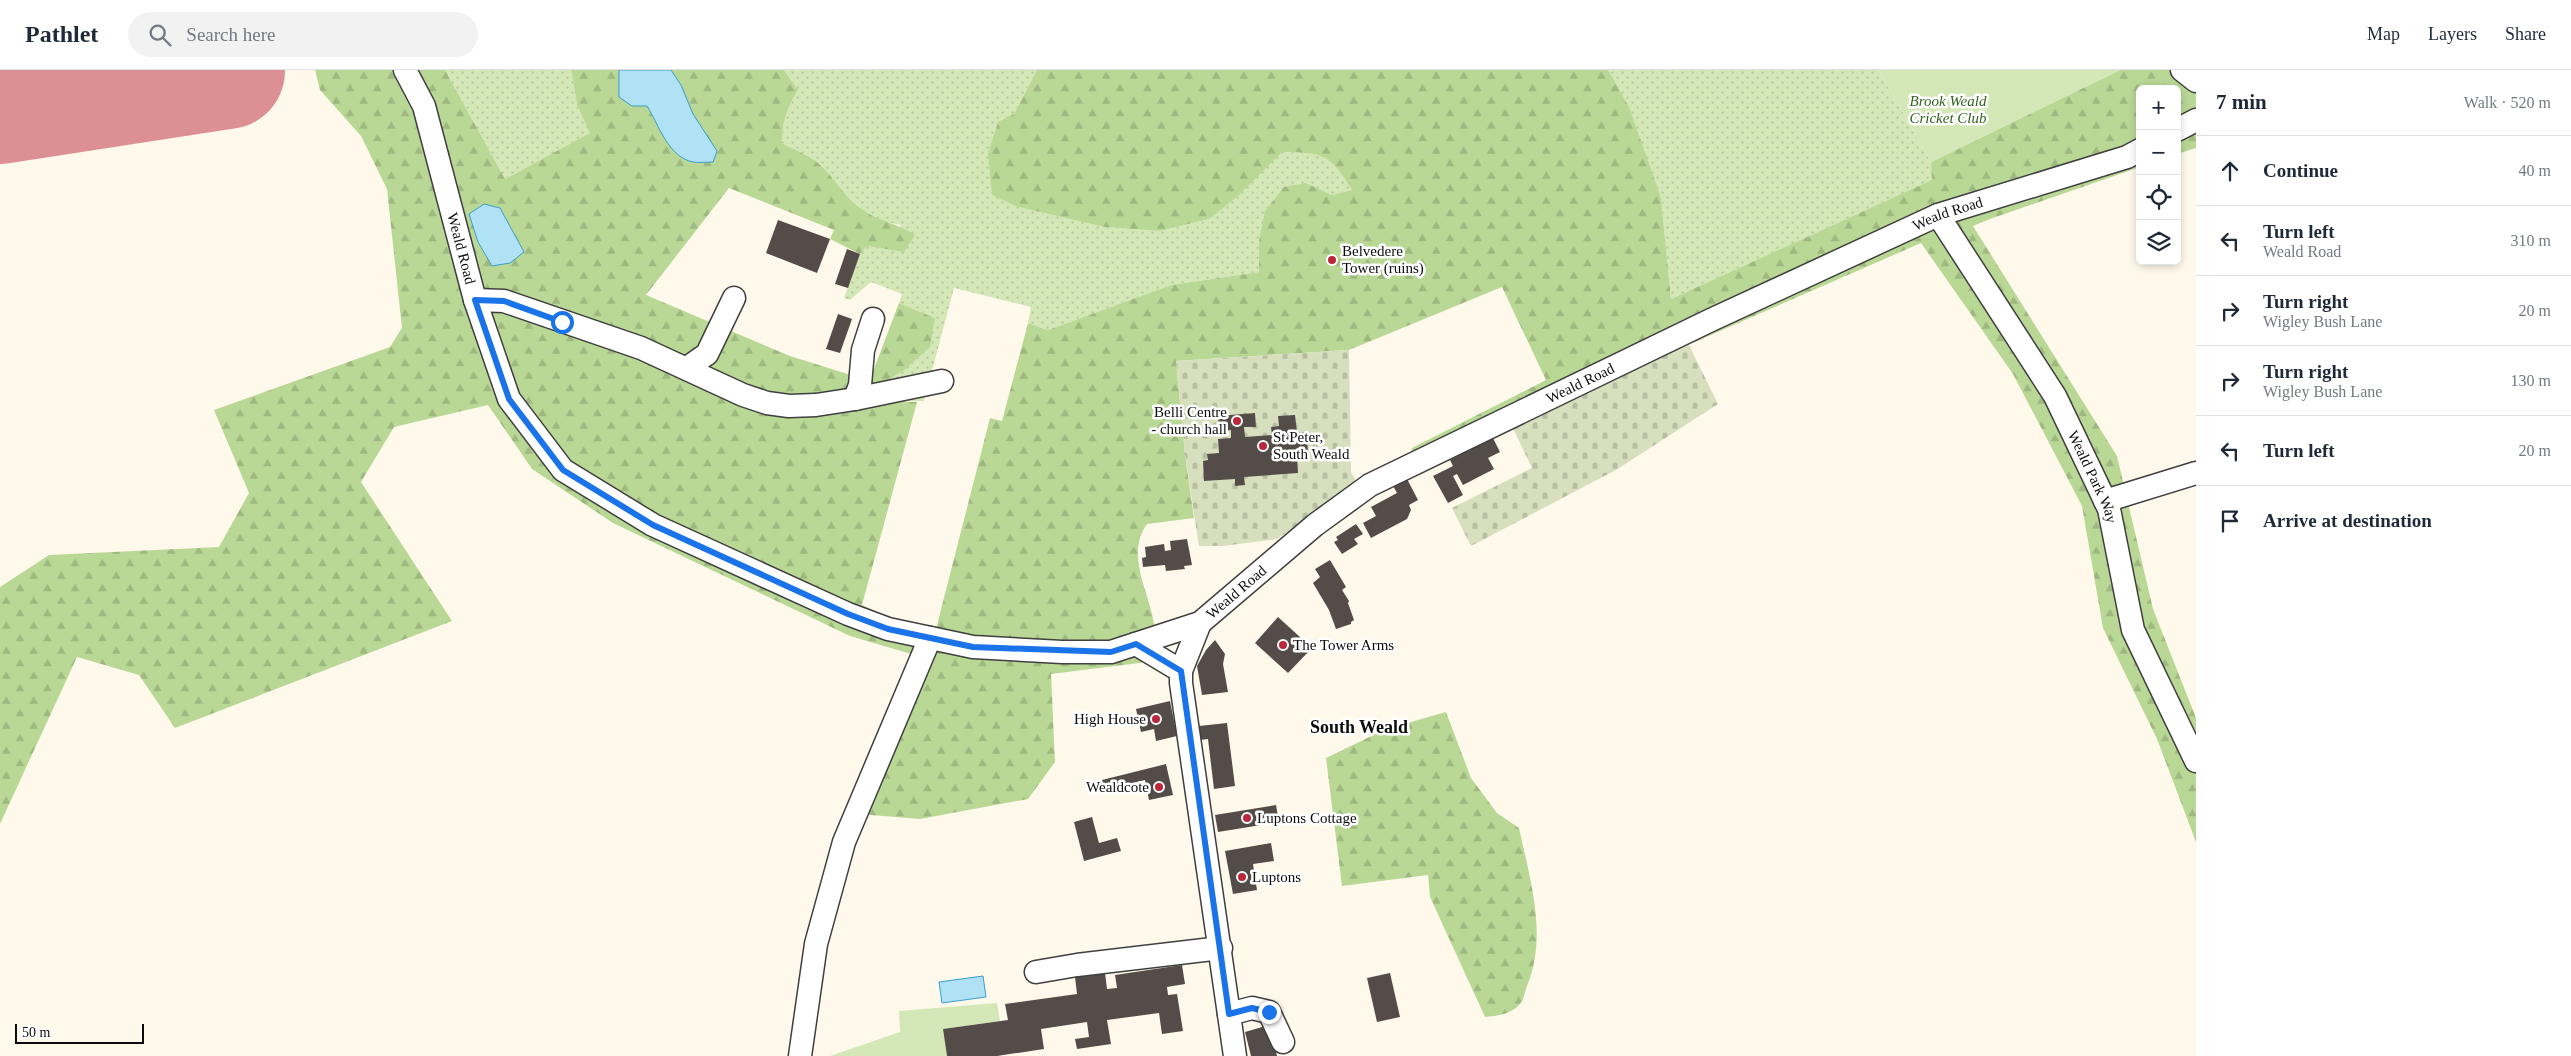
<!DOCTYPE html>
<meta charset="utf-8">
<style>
body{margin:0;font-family:"Times New Roman",serif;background:#f2f2f3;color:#1f2937}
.controls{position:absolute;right:15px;top:15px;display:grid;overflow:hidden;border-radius:8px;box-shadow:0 2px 8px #0003}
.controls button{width:45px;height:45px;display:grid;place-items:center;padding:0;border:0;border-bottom:1px solid #e0e1e3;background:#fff;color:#1f2937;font:25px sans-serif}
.scale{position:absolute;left:15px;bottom:12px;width:129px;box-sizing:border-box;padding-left:5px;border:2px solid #0c0c0c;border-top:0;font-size:14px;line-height:18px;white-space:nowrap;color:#0c0c0c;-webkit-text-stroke:4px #fff;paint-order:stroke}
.stop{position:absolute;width:15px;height:15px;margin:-11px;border:4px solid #1a73e8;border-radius:50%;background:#fff}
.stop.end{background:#1a73e8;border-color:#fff;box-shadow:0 1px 5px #0008}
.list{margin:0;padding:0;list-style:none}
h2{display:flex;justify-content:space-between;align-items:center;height:65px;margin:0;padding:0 20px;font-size:21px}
h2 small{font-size:16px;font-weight:400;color:#747a83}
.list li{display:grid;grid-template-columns:32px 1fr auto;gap:15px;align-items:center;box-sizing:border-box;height:70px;padding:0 20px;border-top:1px solid #e0e1e3}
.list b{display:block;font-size:19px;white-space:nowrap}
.list p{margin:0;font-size:16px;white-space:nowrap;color:#747a83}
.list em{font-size:16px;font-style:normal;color:#747a83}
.icon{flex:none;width:28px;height:28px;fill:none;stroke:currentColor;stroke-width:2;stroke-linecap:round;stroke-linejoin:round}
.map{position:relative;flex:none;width:2196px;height:986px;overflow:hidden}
header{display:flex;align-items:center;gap:30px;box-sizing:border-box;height:70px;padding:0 25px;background:#fff;border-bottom:1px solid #e0e1e3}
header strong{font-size:24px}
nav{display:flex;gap:28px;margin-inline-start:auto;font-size:18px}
.search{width:350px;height:45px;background:#f2f2f3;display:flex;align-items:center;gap:12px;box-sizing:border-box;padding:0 18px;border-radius:28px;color:#747a83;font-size:19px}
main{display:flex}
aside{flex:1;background:#fff}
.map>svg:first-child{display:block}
.grass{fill:url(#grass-dots)}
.forest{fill:url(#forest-firs)}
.cemetery{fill:url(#cemetery-stones)}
.park{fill:#d4e7b6}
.water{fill:#b1e1f4;stroke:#3a9eca}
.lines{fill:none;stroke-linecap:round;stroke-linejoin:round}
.runway{stroke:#dc9094;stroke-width:116}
.building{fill:#544c48}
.minor-casing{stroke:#3f3f3f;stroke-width:25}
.minor{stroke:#fff;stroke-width:22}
.route{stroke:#1a73e8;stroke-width:6}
.poi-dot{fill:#b8273c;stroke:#fff;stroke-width:2}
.labels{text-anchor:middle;stroke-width:5;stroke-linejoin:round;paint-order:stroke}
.park-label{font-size:15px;font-style:italic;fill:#32611e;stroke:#fff}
.street-label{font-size:15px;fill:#0c0c0c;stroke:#fff}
.poi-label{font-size:15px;fill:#0c0c0c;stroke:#fff;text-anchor:start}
.quarter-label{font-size:18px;font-weight:bold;fill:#0c0c0c;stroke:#fff}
</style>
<header>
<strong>Pathlet</strong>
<div class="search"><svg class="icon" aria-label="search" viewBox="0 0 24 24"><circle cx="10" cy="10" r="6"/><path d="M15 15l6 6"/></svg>Search here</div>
<nav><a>Map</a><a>Layers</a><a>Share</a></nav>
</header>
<main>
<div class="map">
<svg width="2196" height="986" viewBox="0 0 2196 986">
<defs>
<pattern id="grass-dots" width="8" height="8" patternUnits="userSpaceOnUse" patternTransform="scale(1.25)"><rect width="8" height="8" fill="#d4e7b6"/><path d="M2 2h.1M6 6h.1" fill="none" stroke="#b5c59b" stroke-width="1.8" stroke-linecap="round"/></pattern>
<pattern id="forest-firs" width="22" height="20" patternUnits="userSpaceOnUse" patternTransform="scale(1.25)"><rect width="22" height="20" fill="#b9d896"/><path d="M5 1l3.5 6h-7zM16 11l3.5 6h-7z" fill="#9eb880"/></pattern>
<pattern id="cemetery-stones" width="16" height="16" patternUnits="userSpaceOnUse" patternTransform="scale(1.25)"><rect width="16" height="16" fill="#d7dfbe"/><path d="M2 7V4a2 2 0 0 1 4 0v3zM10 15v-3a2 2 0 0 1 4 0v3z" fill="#b7bea2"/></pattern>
</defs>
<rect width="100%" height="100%" fill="#fff9eb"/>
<g class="grass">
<polygon points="445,0 571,0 577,35 591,63 505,109"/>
<path d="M784,0H1037L1014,44L1018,137L1104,157L1162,161L1209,149L1281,82C1325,83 1328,82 1352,120L1332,125L1306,113L1259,171V202L1171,215L1048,260L1028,253L1031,237L954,218L924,331L884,332L885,312L903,301L935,248L899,233L902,224L871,212L850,230L844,228L860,184L867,176L884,178L901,155L885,152L865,142L839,119L822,95L782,73C782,52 787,38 798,20Z"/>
<polygon points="1608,0 1879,0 1931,92 1933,110 1671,229 1661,128"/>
</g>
<g class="forest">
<path d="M315,0H445L505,109L590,63L577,35L571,0H784L798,20C787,38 782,52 782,73C794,80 813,87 823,97C837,113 846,129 866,142C882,152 899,154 915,165L904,182L867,176L860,184L830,169L834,160L729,118L646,225L790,286L854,306L864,296L874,299L899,233L935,248L930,277L903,301L885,312V332H917L862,535L897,551L936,559L990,348L1002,351L1028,253L1048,260L1171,215L1259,202V171L1265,141L1284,117L1306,113L1332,125L1352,120C1329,83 1324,83 1282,82L1238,126L1209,149L1161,161L1104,157L1018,137L992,125L988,84L998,52L1014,44L1037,0H1608L1629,37L1661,128L1671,229L1932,110L1931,92L2120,0H2196V78L2177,84V19H2140V97L1990,149L1973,156L2117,386L2153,539L2196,648V772L2157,669L2103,558L2082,436L2013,304L1921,173L1688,275L1683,264L1408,396L1412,378L1546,310L1502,217L1349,280L1176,291L1185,384L1194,448L1147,454C1125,485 1149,521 1154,554C1156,565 1149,581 1147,592L1051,604L1055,692L1028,729L920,749L859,744L911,584L850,566L613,453L532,399L488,335L394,357L361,412L452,551L175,658L139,605L77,587L0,754V517L49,485L219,477L249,423L214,340L390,277L402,258L387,119L361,66L320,20Z"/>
<path d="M1446,642L1471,708L1497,743L1519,758C1530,809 1548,866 1527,916C1525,921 1524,929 1520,934C1512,944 1497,946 1485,947L1430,827L1428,805L1342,816L1326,688L1386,659Z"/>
</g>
<g class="cemetery">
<polygon points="1683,263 1718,334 1616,400 1471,476 1452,438 1532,398 1508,348"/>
<polygon points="1349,280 1351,402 1357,413 1277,469 1223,476 1199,476 1185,384 1176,291"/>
</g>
<g class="park">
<polygon points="1879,0 2120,0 1931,92"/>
<polygon points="997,933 1000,951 943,959 947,986 830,986 900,962 899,941"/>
</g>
<g class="water">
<path d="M619,0H671L681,15L693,44L717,81L713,92C707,92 699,93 693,92C668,87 659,55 647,36H632L619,27Z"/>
<polygon points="484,134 500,138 524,182 510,193 492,196 478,172 469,144"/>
<polygon points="983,906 986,927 942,933 939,912"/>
</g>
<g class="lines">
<polyline class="runway" points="0,36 227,1"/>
</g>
<g class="building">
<polygon points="778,150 830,169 817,203 766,183"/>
<polygon points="847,179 860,184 848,218 835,214"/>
<polygon points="838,244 852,249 840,283 826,279"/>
<polygon points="1255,343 1256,357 1244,357 1245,367 1272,365 1271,357 1279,356 1278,346 1295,345 1297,363 1307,362 1308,385 1297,386 1298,403 1244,407 1245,415 1235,416 1235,409 1204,411 1203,391 1208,390 1207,384 1219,383 1218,369 1231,368 1231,360 1219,361 1218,346"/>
<polygon points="1493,368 1500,382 1488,388 1494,399 1463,415 1457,404 1453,406 1463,425 1448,433 1433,406 1453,396 1450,390"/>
<polygon points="1406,407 1418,430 1409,435 1411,440 1407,449 1371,468 1363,453 1376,446 1371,437 1397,423 1392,414"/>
<polygon points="1356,454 1363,464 1354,469 1358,474 1342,484 1334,472 1338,470 1336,467"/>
<polygon points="1187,469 1192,495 1184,496 1185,499 1166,501 1165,495 1143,497 1142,488 1146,487 1145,477 1164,474 1165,481 1171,480 1170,471"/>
<polygon points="1330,490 1346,517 1342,520 1349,531 1348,533 1354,550 1351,552 1351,554 1336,559 1329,540 1313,513 1320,507 1315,499"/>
<polygon points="1278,547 1312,578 1288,603 1255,573"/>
<polygon points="1215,570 1225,584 1223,594 1228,622 1202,625 1197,596 1206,580"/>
<polygon points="1170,631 1177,666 1156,671 1154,659 1141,662 1136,639"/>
<polygon points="1227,653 1235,716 1214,719 1208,669 1200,670 1199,656"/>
<polygon points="1166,694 1173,725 1149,730 1145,710 1096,722 1094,712"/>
<polygon points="1276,735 1279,752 1218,762 1215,745"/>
<polygon points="1092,747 1099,773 1117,768 1121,781 1084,791 1074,752"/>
<polygon points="1271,773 1274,791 1253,794 1257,820 1233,824 1225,781"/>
<polygon points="1182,895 1185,914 1167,917 1168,925 1177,924 1183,961 1162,964 1159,943 1107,950 1111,974 1077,979 1075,969 1089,967 1087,952 1041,959 1044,979 997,986 947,986 943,959 1008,950 1005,934 1077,924 1075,907 1105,903 1107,919 1117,918 1115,905"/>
<polygon points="1390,903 1400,947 1377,952 1367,908"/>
<polygon points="1269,955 1277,986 1251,986 1245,962"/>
</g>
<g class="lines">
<g class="minor-casing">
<g id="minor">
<path id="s1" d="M405,0L424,36L475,230L509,329L563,400L653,455L848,544L888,559L973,577L1062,582H1111L1200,553L1315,455L1370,415L1711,250L1938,145L2127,87L2140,80"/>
<polyline points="2182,0 2196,11"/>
<polyline points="2177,60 2196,50"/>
<path id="s2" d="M1938,145L2055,326L2109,439L2133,560L2196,691"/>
<polyline points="475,230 504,231 641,278 743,325 767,333 789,336 816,335 855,329 942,311"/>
<polyline points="687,298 707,284 734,228"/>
<polyline points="855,329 860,315 863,280 873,249"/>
<polyline points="2105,431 2196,403"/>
<polyline points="1200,553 1181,601 1181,613 1235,986"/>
<polyline points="1136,574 1181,601"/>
<polyline points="1036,902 1077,895 1221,878"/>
<polyline points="1229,944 1252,938 1269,942 1283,972"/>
<polyline points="800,986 816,874 844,772 930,568"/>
</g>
</g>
<use href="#minor" class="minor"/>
</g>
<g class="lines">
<polyline class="route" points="562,252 504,231 475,230 509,329 563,400 653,455 848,544 888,559 973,577 1111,582 1136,574 1181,601 1229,944 1252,938 1269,942"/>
</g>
<g class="poi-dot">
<circle cx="1332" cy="190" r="5"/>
<circle cx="1237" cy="351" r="5"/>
<circle cx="1263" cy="376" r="5"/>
<circle cx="1283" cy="575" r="5"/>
<circle cx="1156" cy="649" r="5"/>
<circle cx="1159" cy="717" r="5"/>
<circle cx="1247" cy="748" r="5"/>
<circle cx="1242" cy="807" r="5"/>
</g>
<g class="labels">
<g class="park-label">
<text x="1948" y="36">Brook Weald<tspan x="1948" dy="17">Cricket Club</tspan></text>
</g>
<g class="street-label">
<text dy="5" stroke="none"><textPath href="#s1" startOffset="1974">Weald Road</textPath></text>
<text dy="5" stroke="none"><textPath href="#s1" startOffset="188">Weald Road</textPath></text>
<text dy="5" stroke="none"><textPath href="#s1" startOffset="1569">Weald Road</textPath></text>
<text dy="5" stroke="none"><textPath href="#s2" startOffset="305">Weald Park Way</textPath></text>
<text dy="5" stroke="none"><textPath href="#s1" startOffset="1164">Weald Road</textPath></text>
</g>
<g class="poi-label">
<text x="1342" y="186">Belvedere<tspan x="1342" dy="17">Tower (ruins)</tspan></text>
<text x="1227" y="347" text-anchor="end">Belli Centre<tspan x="1227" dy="17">- church hall</tspan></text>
<text x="1273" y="372">St Peter,<tspan x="1273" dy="17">South Weald</tspan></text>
<text x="1293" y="580">The Tower Arms</text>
<text x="1146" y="654" text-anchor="end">High House</text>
<text x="1149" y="722" text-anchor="end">Wealdcote</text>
<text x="1257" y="753">Luptons Cottage</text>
<text x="1252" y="812">Luptons</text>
</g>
<g class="quarter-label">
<text x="1359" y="663">South Weald</text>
</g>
</g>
</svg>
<div class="controls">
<button>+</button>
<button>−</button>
<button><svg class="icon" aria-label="locate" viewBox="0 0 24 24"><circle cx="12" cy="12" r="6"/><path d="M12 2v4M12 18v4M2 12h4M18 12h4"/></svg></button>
<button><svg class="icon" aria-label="layers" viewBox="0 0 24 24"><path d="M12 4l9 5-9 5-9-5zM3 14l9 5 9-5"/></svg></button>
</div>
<div class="scale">50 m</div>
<div class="stop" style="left:562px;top:252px"></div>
<div class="stop end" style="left:1269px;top:942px"></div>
</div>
<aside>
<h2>7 min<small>Walk · 520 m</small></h2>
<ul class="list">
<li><svg class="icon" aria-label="ahead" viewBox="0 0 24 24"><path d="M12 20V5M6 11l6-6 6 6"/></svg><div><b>Continue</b></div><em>40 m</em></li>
<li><svg class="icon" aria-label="left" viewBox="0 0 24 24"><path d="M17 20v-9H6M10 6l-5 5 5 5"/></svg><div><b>Turn left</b><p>Weald Road</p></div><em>310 m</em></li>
<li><svg class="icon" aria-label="right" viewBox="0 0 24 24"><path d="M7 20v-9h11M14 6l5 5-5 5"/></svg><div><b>Turn right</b><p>Wigley Bush Lane</p></div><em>20 m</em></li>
<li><svg class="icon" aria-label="right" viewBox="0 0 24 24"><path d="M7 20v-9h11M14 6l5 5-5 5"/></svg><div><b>Turn right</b><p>Wigley Bush Lane</p></div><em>130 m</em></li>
<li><svg class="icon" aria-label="left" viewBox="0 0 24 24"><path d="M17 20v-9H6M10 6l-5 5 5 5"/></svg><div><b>Turn left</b></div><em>20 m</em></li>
<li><svg class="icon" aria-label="arrive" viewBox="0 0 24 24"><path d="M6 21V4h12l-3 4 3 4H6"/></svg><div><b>Arrive at destination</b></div></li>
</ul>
</aside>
</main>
